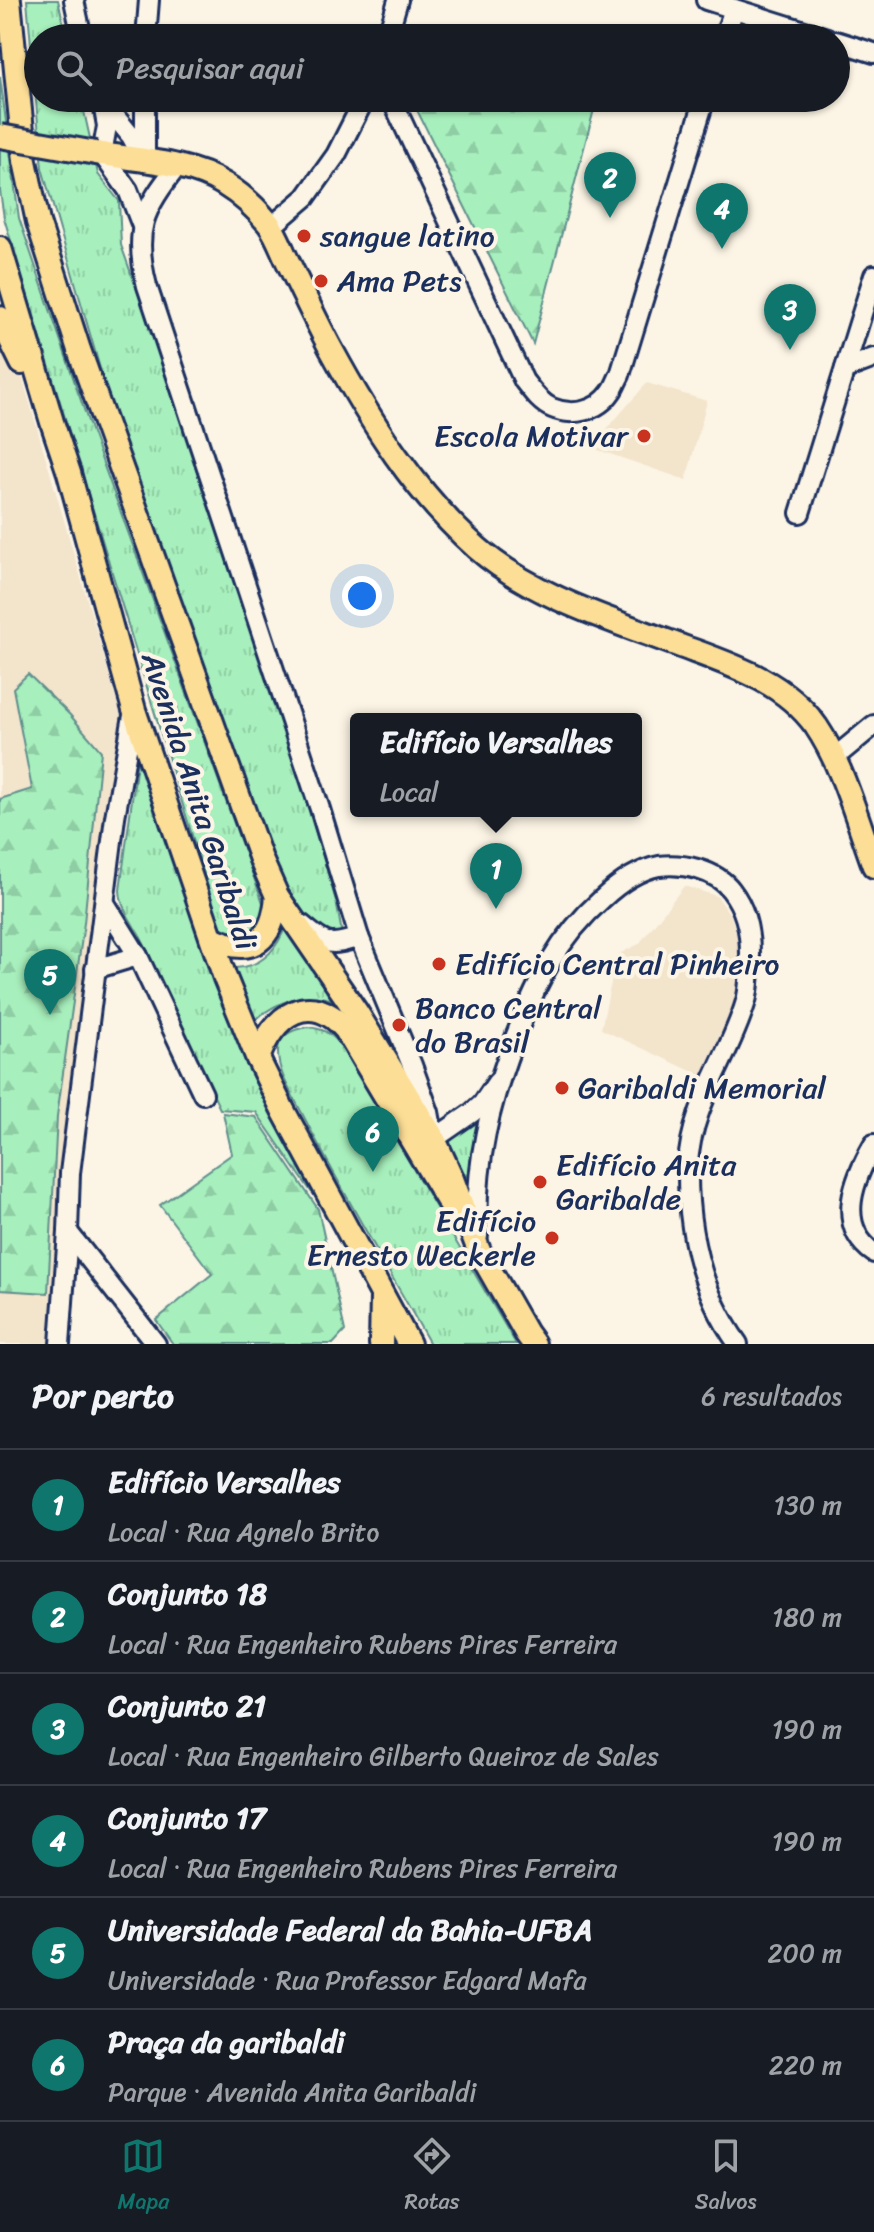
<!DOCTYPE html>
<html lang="pt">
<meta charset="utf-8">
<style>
body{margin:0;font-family:Sriracha,sans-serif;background:#20242c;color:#f1f3f6}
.you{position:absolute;left:362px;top:596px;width:28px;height:28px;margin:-20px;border:6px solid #fff;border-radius:50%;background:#1a73e8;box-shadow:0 0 0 12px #1a73e833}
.badge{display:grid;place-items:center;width:52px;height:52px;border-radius:50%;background:#0f766e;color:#fff;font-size:26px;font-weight:700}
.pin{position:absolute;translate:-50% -66px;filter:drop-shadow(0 2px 4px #0008)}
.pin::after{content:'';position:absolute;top:42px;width:28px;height:24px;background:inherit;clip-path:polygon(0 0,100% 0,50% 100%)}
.popup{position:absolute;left:350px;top:713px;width:292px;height:104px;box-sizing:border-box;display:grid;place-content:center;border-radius:8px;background:#171b24;filter:drop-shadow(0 2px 6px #0005);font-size:26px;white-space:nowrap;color:#9ea1a6}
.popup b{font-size:30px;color:#f1f3f6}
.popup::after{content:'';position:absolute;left:50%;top:100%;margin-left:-16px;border:16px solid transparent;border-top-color:#171b24}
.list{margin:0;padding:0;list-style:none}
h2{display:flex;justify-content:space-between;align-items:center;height:104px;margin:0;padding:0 32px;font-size:34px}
h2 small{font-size:26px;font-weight:400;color:#9ea1a6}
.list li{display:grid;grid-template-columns:52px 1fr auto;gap:24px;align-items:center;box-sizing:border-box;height:112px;padding:0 32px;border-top:2px solid #363941}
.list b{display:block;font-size:30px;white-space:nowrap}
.list p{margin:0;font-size:26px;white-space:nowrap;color:#9ea1a6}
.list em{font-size:26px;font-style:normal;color:#9ea1a6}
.icon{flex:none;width:44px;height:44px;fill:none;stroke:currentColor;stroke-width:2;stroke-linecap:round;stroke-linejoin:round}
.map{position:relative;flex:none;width:874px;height:1344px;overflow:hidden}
.search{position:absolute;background:#171b24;box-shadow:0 2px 6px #0004;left:24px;right:24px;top:24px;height:88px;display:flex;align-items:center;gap:20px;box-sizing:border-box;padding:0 28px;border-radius:44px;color:#9ea1a6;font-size:30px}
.sheet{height:776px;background:#171b24}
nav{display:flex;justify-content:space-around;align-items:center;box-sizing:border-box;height:112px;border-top:2px solid #363941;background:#171b24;font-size:22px;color:#9ea1a6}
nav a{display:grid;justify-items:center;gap:4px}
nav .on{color:#0f766e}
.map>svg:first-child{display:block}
.built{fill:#f3e4cc}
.grass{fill:url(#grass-tufts);stroke:#618f8d;stroke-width:2}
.forest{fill:url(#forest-firs);stroke:#618f8d;stroke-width:2}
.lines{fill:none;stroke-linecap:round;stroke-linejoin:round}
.minor-casing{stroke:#1b2f5e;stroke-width:24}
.major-casing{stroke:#1b2f5e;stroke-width:28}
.minor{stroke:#fcf5e5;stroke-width:18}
.major{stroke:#fcde96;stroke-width:22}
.major-bridge-casing{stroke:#1b2f5e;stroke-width:28;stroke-linecap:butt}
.major-bridge{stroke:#fcde96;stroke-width:22}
.poi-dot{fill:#c8321e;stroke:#fcf5e5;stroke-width:3}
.labels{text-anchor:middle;stroke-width:8;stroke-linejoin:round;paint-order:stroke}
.poi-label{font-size:30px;fill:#1b2f5e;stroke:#fcf5e5;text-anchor:start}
.street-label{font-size:30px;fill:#1b2f5e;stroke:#fcf5e5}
</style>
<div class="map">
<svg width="874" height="1344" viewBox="0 0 874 1344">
<defs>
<pattern id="grass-tufts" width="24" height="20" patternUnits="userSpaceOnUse" patternTransform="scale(2)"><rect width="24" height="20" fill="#a7efbc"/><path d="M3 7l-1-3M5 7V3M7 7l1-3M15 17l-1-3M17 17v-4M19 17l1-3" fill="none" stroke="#8fcda4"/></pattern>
<pattern id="forest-firs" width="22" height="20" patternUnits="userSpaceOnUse" patternTransform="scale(2)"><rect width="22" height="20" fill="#a7efbc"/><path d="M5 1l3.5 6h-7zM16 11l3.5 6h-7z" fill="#8fcda4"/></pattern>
</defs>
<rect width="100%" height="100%" fill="#fcf5e5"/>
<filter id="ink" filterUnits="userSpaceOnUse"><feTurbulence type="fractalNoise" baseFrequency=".0125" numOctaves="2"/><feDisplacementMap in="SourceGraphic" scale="16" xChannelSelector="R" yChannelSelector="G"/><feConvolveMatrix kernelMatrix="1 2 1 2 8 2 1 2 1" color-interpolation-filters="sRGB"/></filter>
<g filter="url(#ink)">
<g class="built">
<polygon points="0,329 19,366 132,753 69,1277 68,1344 0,1344"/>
<polygon points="647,383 707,401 686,480 575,442 606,430"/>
<polygon points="684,886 717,896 731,916 742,953 734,1010 704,1077 601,1029 617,955 639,944"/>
</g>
<g class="grass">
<polygon points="27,0 58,0 67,38 38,38 38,98 81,98 98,174 119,201 121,245 250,608 336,901 342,933 327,942 285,895 110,403 42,168"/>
<polygon points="0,77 19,218 92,433 266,911 261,931 247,941 233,936 220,927 4,218 0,191"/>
<path d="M137,762L144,776L222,985L312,1193L256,1112L220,1109C194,1055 170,1000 145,946C136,926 121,912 120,890Z"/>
<path d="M286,925L300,950L335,1000C306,992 278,1000 255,1020L235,968C262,967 277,950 286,925Z"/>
<path d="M308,1027C323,1029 330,1032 340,1044L516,1344H430C388,1269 344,1195 305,1119C295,1098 277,1074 278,1051C278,1035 294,1029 308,1027Z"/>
<polygon points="485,1111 468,1185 449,1142"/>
</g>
<g class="forest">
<polygon points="411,98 597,98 533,344"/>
<polygon points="28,674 70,715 101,751 84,923 57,1116 48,1293 0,1290 0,799 32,789 13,688"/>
<polygon points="223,1113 256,1117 318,1209 345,1331 333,1344 173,1344 156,1320 212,1274 160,1205 232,1154"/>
</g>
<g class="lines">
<g class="minor-casing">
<g id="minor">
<polyline points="74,0 82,38"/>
<polyline points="706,0 827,38"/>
<polyline points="146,38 149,0"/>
<polyline points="387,38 398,0"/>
<polyline points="724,38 734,9"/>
<polyline points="836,41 874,53"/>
<polyline points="102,98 107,126 102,154 128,190 142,226"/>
<polyline points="145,98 145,159"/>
<path d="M391,98L524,381C532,391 540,403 552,408C573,417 598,411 611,392C615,387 617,380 620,375L705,98"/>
<polyline points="104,103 131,136 145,162"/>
<path d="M177,167C143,208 133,232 147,286L320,809L359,937L412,1065L429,1112L434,1139L473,1112L482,1104L497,1082"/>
<polyline points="271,227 306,197 336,155 365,98"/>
<polyline points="845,369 874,358"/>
<polyline points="800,513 874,275"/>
<polyline points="834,758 874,725"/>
<polyline points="105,903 138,956 203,1094"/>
<path d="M301,924C325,944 328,948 359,937"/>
<polyline points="95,969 138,956"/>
<path d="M874,1144C855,1177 834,1225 874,1253"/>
<polyline points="68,1232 156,1344"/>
<path d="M478,1236C474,1165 490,1101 516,1035C537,982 558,938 602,899C618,884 638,870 659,866C683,863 716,870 731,890C745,908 750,930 750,953C750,969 750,986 746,1001C730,1057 690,1106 688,1166C687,1230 701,1292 738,1344"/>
<polyline points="60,1344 68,1232 70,1173 115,817 134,710"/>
</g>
</g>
<g class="major-casing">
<g id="major">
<polyline points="9,0 25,161 38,222 79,350 262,862 277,896 357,1013 434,1139 451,1176 479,1251 526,1333 534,1344"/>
<path d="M96,153C136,160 190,162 224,184C242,195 256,208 269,224C277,235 282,250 288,262C302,291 316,321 331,349C370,421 415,493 477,548C533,597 615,621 683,647C732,665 784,681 816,726C843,766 857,820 874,866"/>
<polyline points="0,248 52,422 69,473 134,710 225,978 258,1059 284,1112 409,1344"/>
<polyline points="0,318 22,363"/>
<path d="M212,938C254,958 273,939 277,896"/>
<path d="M258,1059C272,1015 311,988 346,1030L451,1206"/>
<polyline points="381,1344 382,1297"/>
</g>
</g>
<use href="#minor" class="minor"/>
<use href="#major" class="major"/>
<g class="major-bridge-casing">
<polyline id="major-bridge" points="0,136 96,153"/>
</g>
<use href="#major-bridge" class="major-bridge"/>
</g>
</g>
<g class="poi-dot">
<circle cx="304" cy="236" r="8"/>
<circle cx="321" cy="281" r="8"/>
<circle cx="644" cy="436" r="8"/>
<circle cx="439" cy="964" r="8"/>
<circle cx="399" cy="1025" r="8"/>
<circle cx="562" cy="1088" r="8"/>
<circle cx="540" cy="1182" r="8"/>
<circle cx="552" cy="1238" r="8"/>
</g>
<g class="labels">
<g class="poi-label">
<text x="320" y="246">sangue latino</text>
<text x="337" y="291">Ama Pets</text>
<text x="628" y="446" text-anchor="end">Escola Motivar</text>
<text x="455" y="974">Edifício Central Pinheiro</text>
<text x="415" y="1018">Banco Central<tspan x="415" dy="34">do Brasil</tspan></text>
<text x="578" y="1098">Garibaldi Memorial</text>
<text x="556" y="1175">Edifício Anita<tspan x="556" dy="34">Garibalde</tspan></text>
<text x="536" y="1231" text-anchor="end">Edifício<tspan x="536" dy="34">Ernesto Weckerle</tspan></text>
</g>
<g class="street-label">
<text transform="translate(199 801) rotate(72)" y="10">Avenida Anita Garibaldi</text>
</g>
</g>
</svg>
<div class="you"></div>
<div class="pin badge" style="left:496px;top:909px">1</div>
<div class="popup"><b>Edifício Versalhes</b>Local</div>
<div class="pin badge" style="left:610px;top:218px">2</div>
<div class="pin badge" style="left:790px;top:350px">3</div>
<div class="pin badge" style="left:722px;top:249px">4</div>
<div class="pin badge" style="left:50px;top:1015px">5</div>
<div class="pin badge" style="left:373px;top:1172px">6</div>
<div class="search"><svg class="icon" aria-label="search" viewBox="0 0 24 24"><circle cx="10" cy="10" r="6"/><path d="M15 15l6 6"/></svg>Pesquisar aqui</div>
</div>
<section class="sheet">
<h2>Por perto<small>6 resultados</small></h2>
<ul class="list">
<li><span class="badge">1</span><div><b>Edifício Versalhes</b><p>Local · Rua Agnelo Brito</p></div><em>130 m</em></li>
<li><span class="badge">2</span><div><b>Conjunto 18</b><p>Local · Rua Engenheiro Rubens Pires Ferreira</p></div><em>180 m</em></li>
<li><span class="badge">3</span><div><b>Conjunto 21</b><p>Local · Rua Engenheiro Gilberto Queiroz de Sales</p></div><em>190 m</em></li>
<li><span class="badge">4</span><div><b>Conjunto 17</b><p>Local · Rua Engenheiro Rubens Pires Ferreira</p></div><em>190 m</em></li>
<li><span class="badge">5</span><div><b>Universidade Federal da Bahia-UFBA</b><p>Universidade · Rua Professor Edgard Mafa</p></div><em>200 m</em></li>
<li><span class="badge">6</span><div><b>Praça da garibaldi</b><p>Parque · Avenida Anita Garibaldi</p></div><em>220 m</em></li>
</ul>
</section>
<nav>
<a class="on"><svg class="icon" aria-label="map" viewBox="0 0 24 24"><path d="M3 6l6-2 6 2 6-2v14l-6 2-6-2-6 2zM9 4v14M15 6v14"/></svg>Mapa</a>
<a><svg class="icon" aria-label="directions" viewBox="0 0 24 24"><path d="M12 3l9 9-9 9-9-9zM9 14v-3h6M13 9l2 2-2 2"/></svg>Rotas</a>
<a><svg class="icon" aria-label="saved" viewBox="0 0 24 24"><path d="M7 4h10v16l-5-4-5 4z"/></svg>Salvos</a>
</nav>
